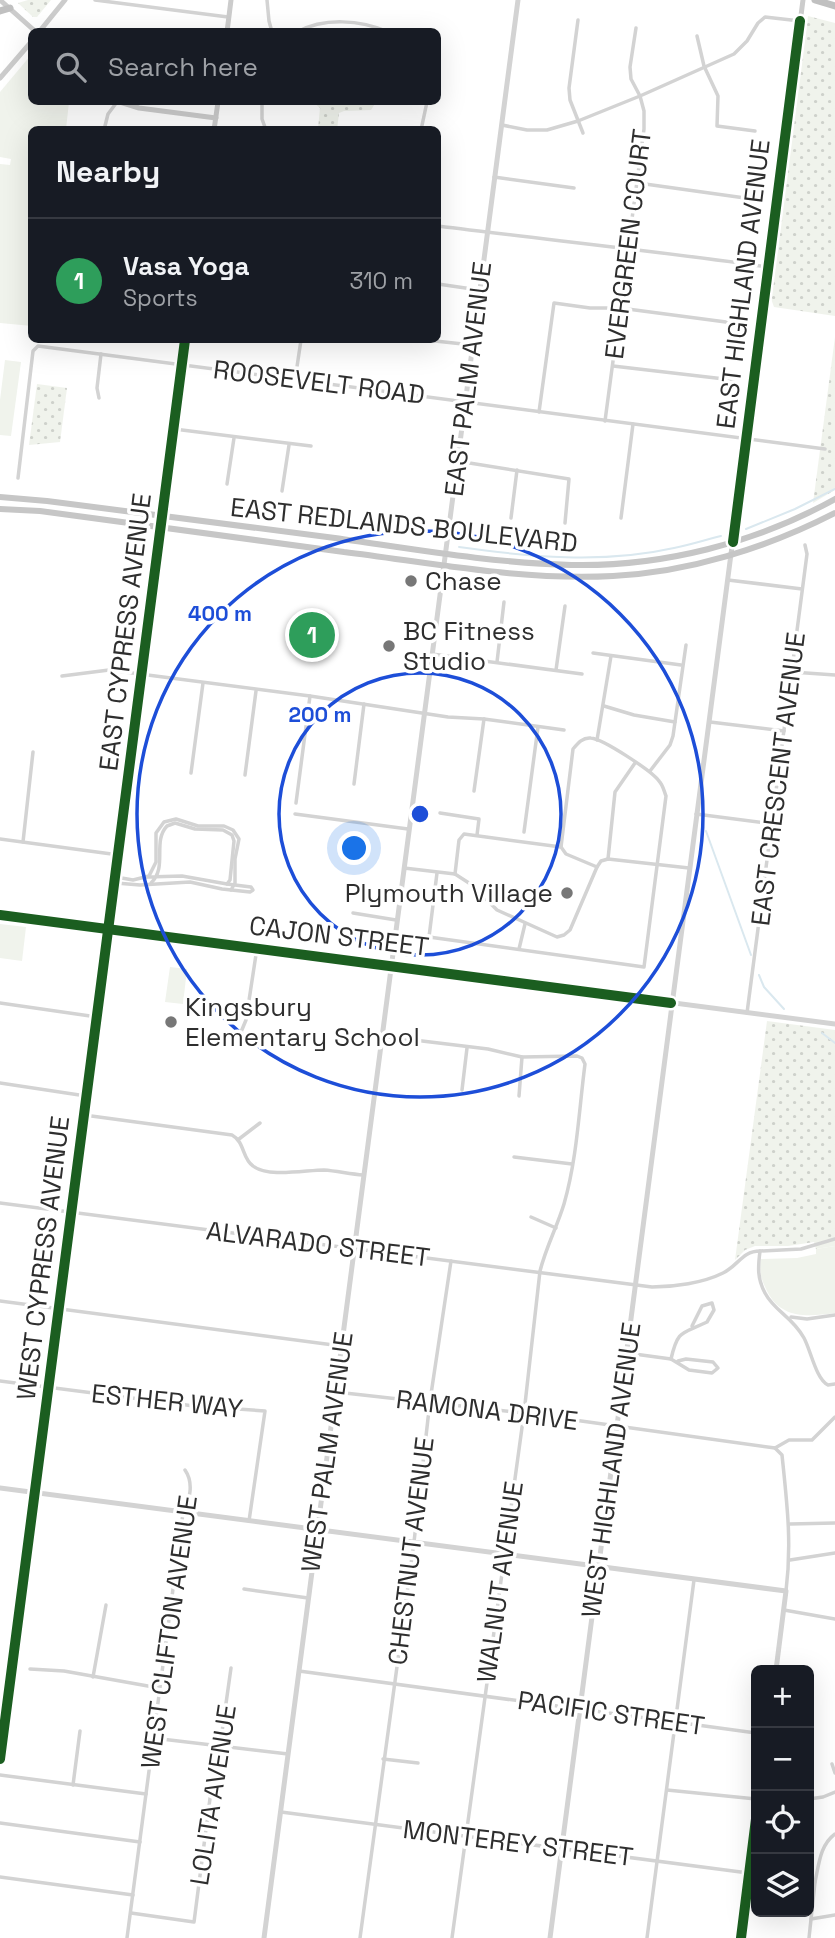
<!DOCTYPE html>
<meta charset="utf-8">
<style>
body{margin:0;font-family:"Space Grotesk",sans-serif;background:#242831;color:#f1f3f6}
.controls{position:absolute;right:21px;bottom:21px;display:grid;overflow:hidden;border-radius:10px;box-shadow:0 7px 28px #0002}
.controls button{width:63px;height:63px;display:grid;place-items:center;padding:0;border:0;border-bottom:2px solid #363941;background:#171b24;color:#f1f3f6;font:35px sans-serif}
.you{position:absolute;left:355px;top:849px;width:24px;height:24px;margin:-18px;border:5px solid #fff;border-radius:50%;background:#1a73e8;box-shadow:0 0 0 10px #1a73e833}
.badge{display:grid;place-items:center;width:46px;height:46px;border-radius:50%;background:#777;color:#fff;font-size:23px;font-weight:700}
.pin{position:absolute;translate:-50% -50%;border:4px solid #fff;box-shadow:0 2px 7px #0006}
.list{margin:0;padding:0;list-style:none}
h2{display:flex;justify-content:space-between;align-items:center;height:91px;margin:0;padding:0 28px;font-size:30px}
h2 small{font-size:23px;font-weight:400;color:#9ea1a6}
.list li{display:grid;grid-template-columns:46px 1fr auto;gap:21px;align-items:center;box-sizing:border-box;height:126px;padding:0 28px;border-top:2px solid #363941}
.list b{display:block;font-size:26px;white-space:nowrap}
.list p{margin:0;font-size:23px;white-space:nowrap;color:#9ea1a6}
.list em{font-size:23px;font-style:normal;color:#9ea1a6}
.icon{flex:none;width:38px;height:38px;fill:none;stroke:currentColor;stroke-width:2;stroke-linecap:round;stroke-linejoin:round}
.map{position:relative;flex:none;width:835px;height:1938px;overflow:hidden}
.search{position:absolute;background:#171b24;box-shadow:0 7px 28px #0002;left:28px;top:28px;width:413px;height:77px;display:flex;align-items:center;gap:18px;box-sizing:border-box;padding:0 24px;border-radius:10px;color:#9ea1a6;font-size:26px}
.panel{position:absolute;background:#171b24;box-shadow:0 7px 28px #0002;left:28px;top:126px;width:413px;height:217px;border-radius:10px}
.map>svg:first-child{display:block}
.green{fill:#f0f3ec}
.park{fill:url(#park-dots)}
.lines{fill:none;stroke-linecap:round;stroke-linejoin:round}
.stream{stroke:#dae8ef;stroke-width:2}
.minor{stroke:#d3d3d3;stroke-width:3.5}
.tertiary{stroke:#d3d3d3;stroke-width:5}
.secondary{stroke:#ccc;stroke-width:5}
.primary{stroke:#c6c6c6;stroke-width:6}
.motorway{stroke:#c0c0c0;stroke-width:7}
.cycleway-casing{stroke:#fff;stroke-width:15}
.cycleway{stroke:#1b5e20;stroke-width:10}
.ring{fill:none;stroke:#1d4ed8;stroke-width:3.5}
.poi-dot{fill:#777;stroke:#fff;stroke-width:2.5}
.labels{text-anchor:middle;stroke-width:7;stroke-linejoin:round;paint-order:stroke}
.street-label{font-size:26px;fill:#2e2e2e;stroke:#fff}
.poi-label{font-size:26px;fill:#2e2e2e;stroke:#fff;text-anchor:start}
.centre{fill:#1d4ed8;stroke:#fff;stroke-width:3.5}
.ring-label{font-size:21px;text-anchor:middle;font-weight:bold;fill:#1d4ed8;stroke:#fff;stroke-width:7;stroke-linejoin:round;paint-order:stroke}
</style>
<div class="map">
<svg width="835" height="1938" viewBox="0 0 835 1938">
<defs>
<pattern id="park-dots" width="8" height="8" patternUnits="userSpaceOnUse" patternTransform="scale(1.75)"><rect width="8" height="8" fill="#f0f3ec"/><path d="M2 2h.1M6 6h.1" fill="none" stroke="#ced1cb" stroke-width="1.8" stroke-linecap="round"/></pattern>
</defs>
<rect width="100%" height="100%" fill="#fff"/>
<g class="green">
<polygon points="31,55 32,102 69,102 66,129 32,130 32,326 0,323 0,164 10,165 11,159 0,157 0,92"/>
<polygon points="5,360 21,362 11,436 0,435 0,400"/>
<polygon points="0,924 26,927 22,961 0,958"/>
<polygon points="170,967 187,969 183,1004 165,1002"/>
<path d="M835,1246V1313C807,1317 781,1319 767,1291C761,1279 759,1272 761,1259L797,1258L816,1254V1249Z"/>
</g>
<g class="park">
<polygon points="28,0 51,0 37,17 33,17 18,3"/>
<polygon points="808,16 835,23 835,316 774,307 770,296"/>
<polygon points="313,102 376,102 371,110 344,111 339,113 337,130 318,129 320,108"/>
<polygon points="835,337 835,490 813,503"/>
<polygon points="37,384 67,388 60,442 29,445"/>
<polygon points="767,1021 835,1030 835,1246 816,1249 814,1242 788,1246 755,1246 745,1250 735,1260"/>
</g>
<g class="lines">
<g class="stream">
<polyline points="746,529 795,509 835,489"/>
<path d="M459,547C529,557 603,564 674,548C690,545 705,540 721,536"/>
<polyline points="706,831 751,955"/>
<polyline points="759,975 764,987 784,1009"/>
<polyline points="822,1033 835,1043"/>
</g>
<g class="minor">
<polyline points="95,0 228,17"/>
<polyline points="267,0 269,21 272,32"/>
<polyline points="578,20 569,88 570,100 583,133"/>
<path d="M297,32C325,17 360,20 389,32"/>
<polyline points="697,36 704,66 718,96 717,126 755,131"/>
<polyline points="262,102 262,119 266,130"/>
<polyline points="502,125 527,130 547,130 578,121 640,96 734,54 747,41 758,23 765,17 800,21"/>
<polyline points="104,130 108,114 117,102"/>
<polyline points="421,130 427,102"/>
<polyline points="494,177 574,188"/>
<polyline points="638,183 745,198"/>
<path d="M438,226C548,240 658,251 768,267"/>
<polyline points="438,284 479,290"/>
<polyline points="426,340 472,345"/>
<polyline points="613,366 733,380"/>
<polyline points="295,380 301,340"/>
<polyline points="99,398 97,388 101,354"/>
<polyline points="539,412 554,303 590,308 620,308 741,324"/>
<polyline points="605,421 644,129 644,111 640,96 631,79 630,67 636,28"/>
<polyline points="174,429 311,446"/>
<polyline points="457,461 569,479 565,523"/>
<polyline points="18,478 33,351 38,346 825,449"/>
<polyline points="227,484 234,438"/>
<polyline points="282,491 289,445"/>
<polyline points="511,518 517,470"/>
<polyline points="621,518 633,424"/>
<polyline points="728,580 802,589"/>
<polyline points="593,653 681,665"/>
<polyline points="432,654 582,674"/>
<polyline points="497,662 504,602"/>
<polyline points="556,670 565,606"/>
<polyline points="792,672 835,675"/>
<polyline points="62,676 109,670 310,696 448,717 484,719 564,730"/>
<polyline points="604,706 634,715 675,722"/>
<polyline points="710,722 784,731"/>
<polyline points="597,740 611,656"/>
<polyline points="650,771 670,745 673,736 686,645"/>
<polyline points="191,773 203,683"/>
<polyline points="245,775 256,691"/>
<polyline points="354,784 364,704"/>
<polyline points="474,791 484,719"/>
<polyline points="296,803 310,696"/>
<polyline points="440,813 479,819 477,835"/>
<polyline points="295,814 408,829"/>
<polyline points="696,814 773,824"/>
<polyline points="524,832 538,727"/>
<polyline points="0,839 119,855"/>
<polyline points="23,842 33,752"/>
<polyline points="608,859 615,792 635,763"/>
<polyline points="608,859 689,868"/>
<polyline points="404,868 455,874 472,885 497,910 557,937 564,935 570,930 597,867 601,861 608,859"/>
<path d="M437,873L429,937L644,967L666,796C664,791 663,785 659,781C652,771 603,739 591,738C583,737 578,743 573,749L561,847"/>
<polyline points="455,874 459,840 464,834 561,847 566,854 597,867"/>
<polyline points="116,877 133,880 149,876 156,862 156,833 164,822 176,819 198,826 224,826 233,830 239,839 235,859 235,883 231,890"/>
<path d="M147,877L182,876L227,884L230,880L234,841L232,835L223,830L195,829L175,823L167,826C152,842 168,867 151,883"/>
<polyline points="116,883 140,885 190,882 222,889 250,892 253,890 251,887 227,884"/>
<polyline points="353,913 396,920"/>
<polyline points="519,949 525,924"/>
<polyline points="0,1003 97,1017"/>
<polyline points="747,1013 807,554 805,545"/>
<polyline points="241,1032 246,1020 257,948"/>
<path d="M381,1036L488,1049L522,1057L577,1056L582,1058L585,1064C579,1110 577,1159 564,1204C557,1227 546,1247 540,1271L524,1413L452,1938"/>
<polyline points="0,1083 86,1096"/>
<polyline points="462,1090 467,1048"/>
<polyline points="519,1096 522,1057"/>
<path d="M84,1115L232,1135C245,1142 242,1159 253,1166C268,1178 306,1170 324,1170C337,1171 350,1174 363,1175"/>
<polyline points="239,1139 260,1123"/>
<polyline points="514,1157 572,1164"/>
<path d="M0,1203L652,1287C674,1287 703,1283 723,1273C738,1266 742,1251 760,1251C758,1267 757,1278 765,1293C775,1312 792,1316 804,1338C811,1351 816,1379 828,1385L835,1384"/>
<polyline points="531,1217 556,1228"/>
<polyline points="760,1251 801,1249 835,1239"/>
<polyline points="0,1301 341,1346"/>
<polyline points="791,1317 807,1319 835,1315"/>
<polyline points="627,1353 671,1359 689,1370 712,1373 718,1368 713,1362 686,1359 678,1361"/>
<path d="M671,1359C678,1329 682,1334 707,1322L714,1310L712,1303L702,1306L692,1326"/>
<polyline points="0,1381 194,1406 265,1411 249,1521"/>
<polyline points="336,1392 524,1413 775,1448 789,1440 812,1440 835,1417"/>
<path d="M775,1448L782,1455C787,1503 792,1543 786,1591"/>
<polyline points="790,1524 835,1523"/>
<polyline points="790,1560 835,1553"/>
<polyline points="244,1589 308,1598"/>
<polyline points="784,1610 835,1619"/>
<polyline points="30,1669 64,1671 159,1688"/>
<polyline points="299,1671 756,1733"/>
<polyline points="93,1677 106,1605"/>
<polyline points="153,1738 288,1754"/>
<polyline points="383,1759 418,1763"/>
<polyline points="832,1764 835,1773"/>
<polyline points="0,1775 146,1794"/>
<polyline points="73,1785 80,1731"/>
<polyline points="667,1790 756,1799"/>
<polyline points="809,1799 823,1797 835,1792"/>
<polyline points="281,1812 756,1874"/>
<polyline points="0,1823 140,1842"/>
<polyline points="0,1877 133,1895"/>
<path d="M809,1881L815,1882C819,1864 820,1845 835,1834"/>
<polyline points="131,1913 194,1922 212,1783 220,1746 231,1668"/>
<polyline points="811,1919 835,1915"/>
<path d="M127,1938L183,1513C190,1500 194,1483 185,1470"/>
<polyline points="360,1938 414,1542 430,1401 451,1261"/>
<polyline points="647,1938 694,1580"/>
<polyline points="809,1938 815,1882"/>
</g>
<g class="tertiary">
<polyline points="0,915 835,1024"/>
<polyline points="0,1488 786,1591 776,1670"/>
<polyline points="264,1938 518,0"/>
<polyline points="550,1938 731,554"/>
<polyline points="741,1938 756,1819"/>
</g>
<g class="secondary">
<polyline points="0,0 36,32"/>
<polyline points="39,32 65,0"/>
<polyline points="227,32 231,0"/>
<polyline points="0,78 32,41"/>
<polyline points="120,102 139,108 216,118"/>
<polyline points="214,130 218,102"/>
<polyline points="731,554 803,0"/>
<polyline points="0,1759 185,340"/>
</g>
<g class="primary">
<path d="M0,497L47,501C143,513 239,525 335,538C413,549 492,563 571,565C662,567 756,543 835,499"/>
<path d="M0,509L40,511C142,524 243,538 344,552C433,563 523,581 613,576C689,572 767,548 835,513"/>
</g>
<g class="motorway">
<polyline points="815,0 835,6"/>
<polyline points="0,11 10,8"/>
</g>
<g class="cycleway-casing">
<g id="cycleway">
<polyline points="733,542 800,21"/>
<polyline points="0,915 671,1003"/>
<polyline points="0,1759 185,340"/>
<polyline points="741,1938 756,1819"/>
</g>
</g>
<use href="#cycleway" class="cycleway"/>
</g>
<g class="ring">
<circle cx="420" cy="814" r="141"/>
<circle cx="420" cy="814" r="283"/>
</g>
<g class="poi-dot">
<circle cx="411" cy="581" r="7"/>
<circle cx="389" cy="646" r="7"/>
<circle cx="567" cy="893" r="7"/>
<circle cx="171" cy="1022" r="7"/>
</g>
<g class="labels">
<g class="street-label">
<text transform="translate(628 244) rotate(-83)" y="9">EVERGREEN COURT</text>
<text transform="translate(743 284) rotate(-83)" y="9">EAST HIGHLAND AVENUE</text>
<text transform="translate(468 379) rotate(-83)" y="9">EAST PALM AVENUE</text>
<text transform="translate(319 382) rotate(7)" y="9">ROOSEVELT ROAD</text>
<text transform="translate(404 525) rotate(6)" y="9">EAST REDLANDS BOULEVARD</text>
<text transform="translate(125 632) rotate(-83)" y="9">EAST CYPRESS AVENUE</text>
<text transform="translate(778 779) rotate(-83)" y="9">EAST CRESCENT AVENUE</text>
<text transform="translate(339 936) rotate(7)" y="9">CAJON STREET</text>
<text transform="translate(318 1244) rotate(7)" y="9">ALVARADO STREET</text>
<text transform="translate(43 1258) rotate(-83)" y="9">WEST CYPRESS AVENUE</text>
<text transform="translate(167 1401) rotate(6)" y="9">ESTHER WAY</text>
<text transform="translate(487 1410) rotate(7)" y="9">RAMONA DRIVE</text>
<text transform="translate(327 1452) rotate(-82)" y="9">WEST PALM AVENUE</text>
<text transform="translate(611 1470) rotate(-82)" y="9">WEST HIGHLAND AVENUE</text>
<text transform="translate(411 1551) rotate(-83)" y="9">CHESTNUT AVENUE</text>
<text transform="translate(500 1582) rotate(-82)" y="9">WALNUT AVENUE</text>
<text transform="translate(169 1632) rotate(-82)" y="9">WEST CLIFTON AVENUE</text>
<text transform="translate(611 1713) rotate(8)" y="9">PACIFIC STREET</text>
<text transform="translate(213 1795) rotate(-81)" y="9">LOLITA AVENUE</text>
<text transform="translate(518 1843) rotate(7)" y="9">MONTEREY STREET</text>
</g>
<g class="poi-label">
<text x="425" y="590">Chase</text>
<text x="403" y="640">BC Fitness<tspan x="403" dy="30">Studio</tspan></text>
<text x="553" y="902" text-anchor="end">Plymouth Village</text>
<text x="185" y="1016">Kingsbury<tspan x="185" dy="30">Elementary School</tspan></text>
</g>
</g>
<circle cx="420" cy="814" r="10" class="centre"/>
<g class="ring-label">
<text x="220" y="621">400 m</text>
<text x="320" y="722">200 m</text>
</g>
</svg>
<div class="controls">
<button>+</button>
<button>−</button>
<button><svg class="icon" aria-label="locate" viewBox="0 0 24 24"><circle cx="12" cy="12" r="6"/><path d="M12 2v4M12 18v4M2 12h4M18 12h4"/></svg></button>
<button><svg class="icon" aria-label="layers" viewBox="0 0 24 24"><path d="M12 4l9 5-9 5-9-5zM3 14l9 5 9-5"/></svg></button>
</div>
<div class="you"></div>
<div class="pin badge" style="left:312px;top:635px;background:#2e9e5b">1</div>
<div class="search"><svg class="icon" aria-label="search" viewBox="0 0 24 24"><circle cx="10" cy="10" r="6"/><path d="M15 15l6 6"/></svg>Search here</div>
<section class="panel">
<h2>Nearby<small></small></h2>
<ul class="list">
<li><span class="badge" style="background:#2e9e5b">1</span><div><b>Vasa Yoga</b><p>Sports</p></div><em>310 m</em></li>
</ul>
</section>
</div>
